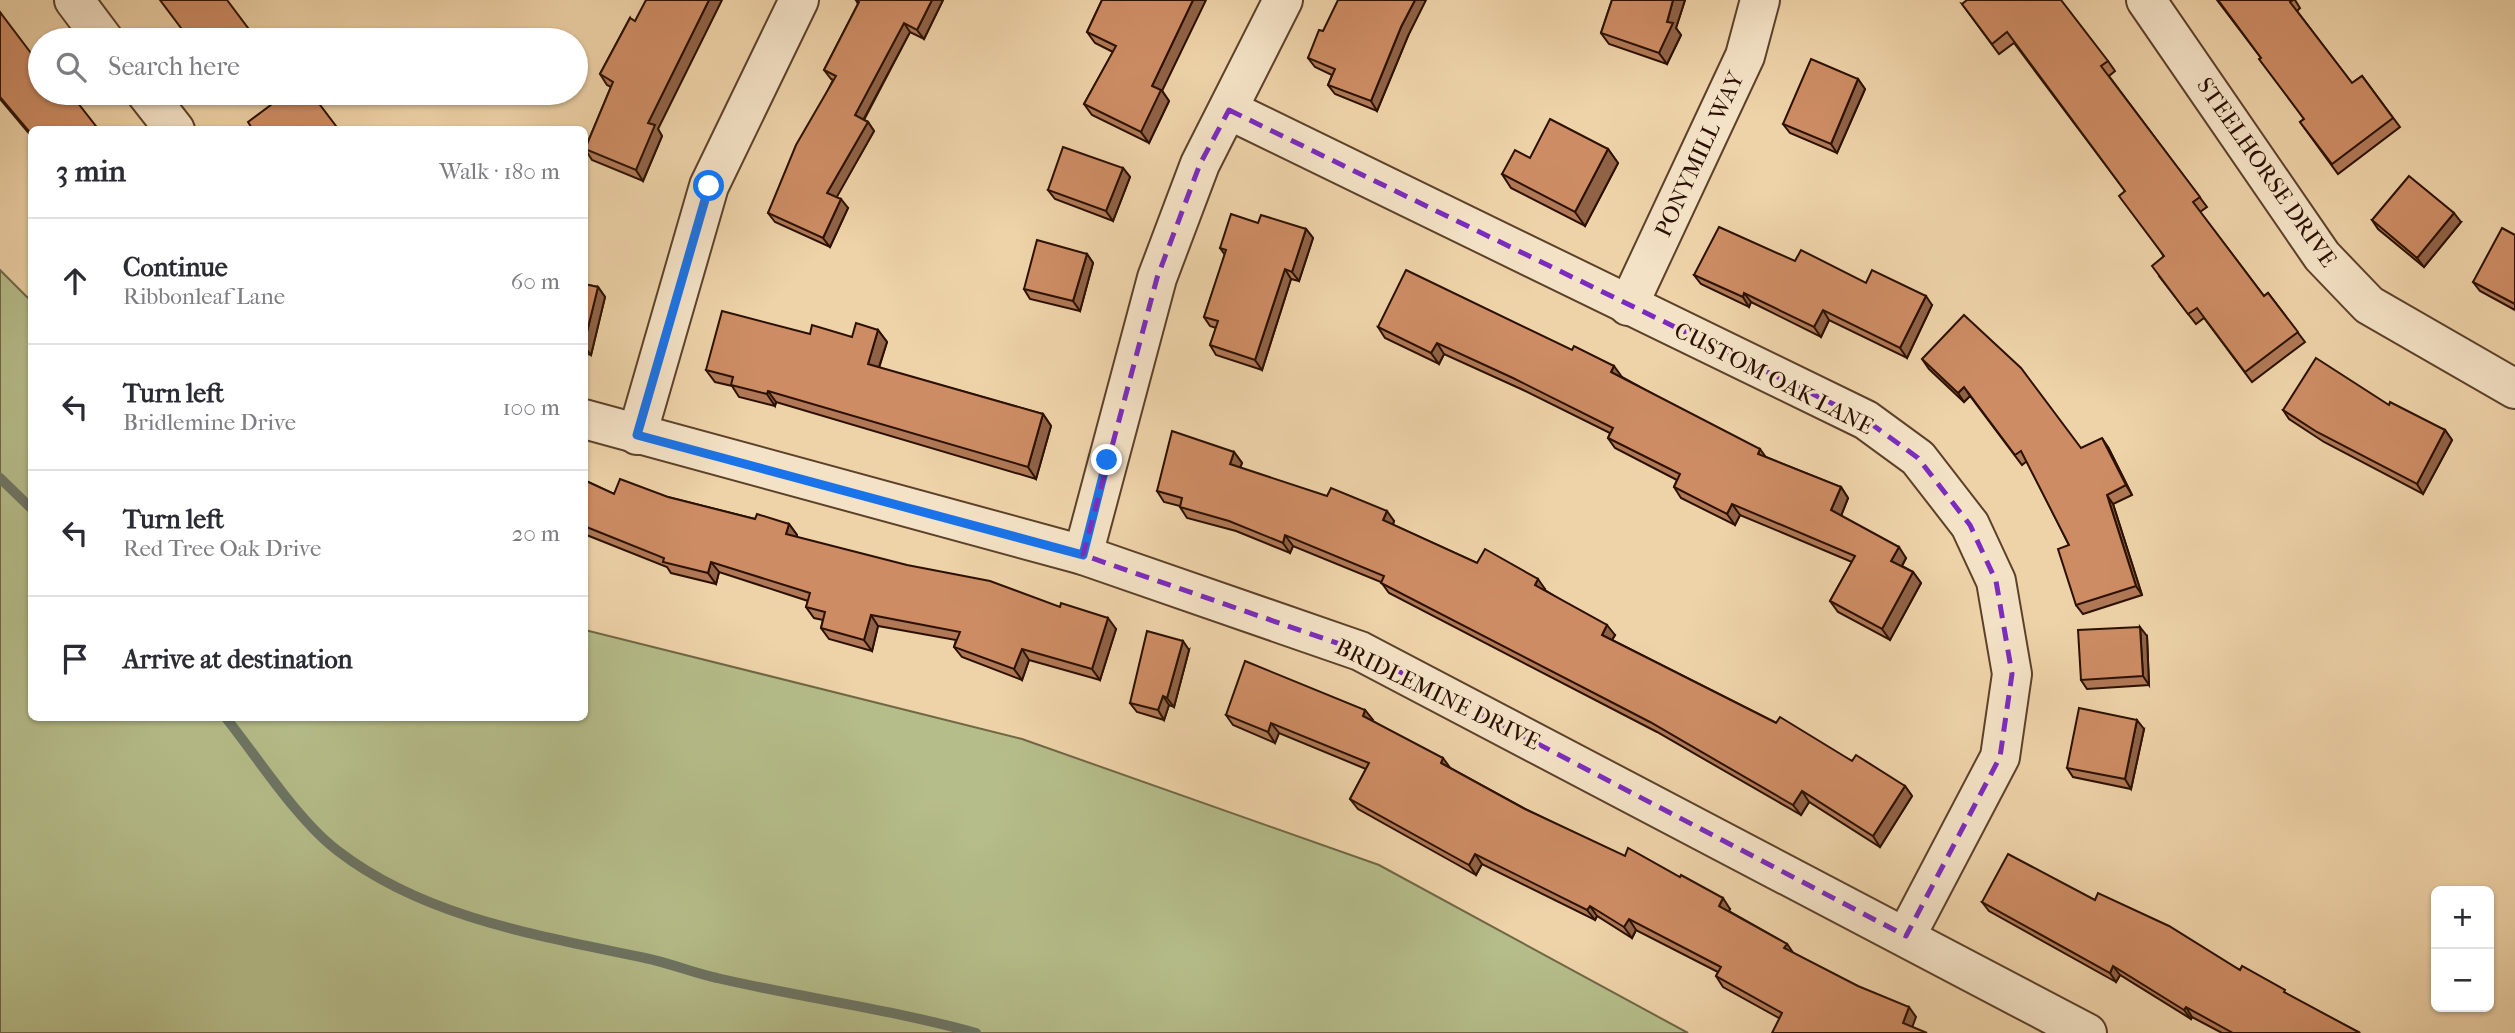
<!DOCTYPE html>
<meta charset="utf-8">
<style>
body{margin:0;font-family:"IM FELL French Canon",serif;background:#f2f2f3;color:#2b2b33}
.controls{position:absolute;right:21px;bottom:21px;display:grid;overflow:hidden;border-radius:10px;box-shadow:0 2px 5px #0004}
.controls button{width:63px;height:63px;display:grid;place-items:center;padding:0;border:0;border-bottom:2px solid #e1e1e2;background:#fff;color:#2b2b33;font:35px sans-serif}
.stop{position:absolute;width:21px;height:21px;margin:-16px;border:5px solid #1a73e8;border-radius:50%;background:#fff}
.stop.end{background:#1a73e8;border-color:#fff;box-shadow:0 2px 7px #0008}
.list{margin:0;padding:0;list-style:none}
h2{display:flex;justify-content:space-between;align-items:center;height:91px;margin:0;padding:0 28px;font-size:30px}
h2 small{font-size:23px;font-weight:400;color:#7c7c81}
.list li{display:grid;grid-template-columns:46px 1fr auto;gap:21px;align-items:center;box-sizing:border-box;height:126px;padding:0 28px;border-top:2px solid #e1e1e2}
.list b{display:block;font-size:26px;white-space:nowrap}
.list p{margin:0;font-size:23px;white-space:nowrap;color:#7c7c81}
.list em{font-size:23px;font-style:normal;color:#7c7c81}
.icon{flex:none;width:38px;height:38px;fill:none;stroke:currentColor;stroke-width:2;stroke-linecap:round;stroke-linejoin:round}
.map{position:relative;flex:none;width:2515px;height:1033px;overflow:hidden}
.search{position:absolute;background:#fff;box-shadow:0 2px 5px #0004;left:28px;top:28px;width:560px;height:77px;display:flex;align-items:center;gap:18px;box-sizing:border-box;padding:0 24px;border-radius:38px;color:#7c7c81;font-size:26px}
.panel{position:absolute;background:#fff;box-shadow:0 2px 5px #0004;left:28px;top:126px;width:560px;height:595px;border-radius:10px}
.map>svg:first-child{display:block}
.green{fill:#b5bd8a;stroke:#706745;stroke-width:2}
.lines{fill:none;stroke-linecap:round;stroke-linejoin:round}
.stream{stroke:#6d7564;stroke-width:10}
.minor-casing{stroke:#5c412a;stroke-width:42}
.minor{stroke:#f4e2c6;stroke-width:38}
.wall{fill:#b07856;stroke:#2c1100;stroke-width:2}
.shaded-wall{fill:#906246;stroke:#2c1100;stroke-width:2}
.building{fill:#cd8c64;stroke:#2c1100;stroke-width:2}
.route{stroke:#1a73e8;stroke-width:9}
.marked{fill:none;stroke:#7b2cbf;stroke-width:5;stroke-dasharray:14 9;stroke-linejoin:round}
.labels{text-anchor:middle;stroke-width:7;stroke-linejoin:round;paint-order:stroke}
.street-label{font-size:23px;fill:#2c1100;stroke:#f4e2c6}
</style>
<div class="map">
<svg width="2515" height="1033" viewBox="0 0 2515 1033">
<rect width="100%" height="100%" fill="#eed2a8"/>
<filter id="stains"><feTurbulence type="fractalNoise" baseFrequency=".00286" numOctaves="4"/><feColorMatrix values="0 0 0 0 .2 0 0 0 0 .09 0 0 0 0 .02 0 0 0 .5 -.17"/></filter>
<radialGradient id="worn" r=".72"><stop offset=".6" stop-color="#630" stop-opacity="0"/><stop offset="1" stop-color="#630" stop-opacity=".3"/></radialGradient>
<polygon class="green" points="0,270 31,301 32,718 584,718 585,630 1022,739 1379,865 1688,1033 0,1033"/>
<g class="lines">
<g class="stream">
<polyline points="0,478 32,509"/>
<path d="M226,718C258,758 298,821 338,851C425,918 541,936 645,958C670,963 693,973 717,978C803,998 890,1009 976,1033"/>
</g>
<g class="minor-casing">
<g id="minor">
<polyline points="74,0 104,40"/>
<polyline points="2146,0 2322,256 2369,305 2515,389"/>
<polyline points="146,93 175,130"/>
<polyline points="1229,110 1866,420 1918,458 1970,525 1996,581 2012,674 2000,757 1906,936"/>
<polyline points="1628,306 1745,56 1760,0"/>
<polyline points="584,419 1083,555 1360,651 2087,1033"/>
<polyline points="637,435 709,186 799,0"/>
<polyline points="1083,555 1157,278 1200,164 1283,0"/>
</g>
</g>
<use href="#minor" class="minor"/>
</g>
<g class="wall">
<polygon points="856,0 943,0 924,39 910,32 864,120 868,122 874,131 836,197 848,208 830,247 775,222 768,213 833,80 831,79 824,70 858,4"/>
<polygon points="1102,0 1169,101 1149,143 1092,115 1084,104 1113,52 1095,43 1087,32"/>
<polygon points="1612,0 1685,0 1676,28 1681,35 1667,64 1609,44 1601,33"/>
<polygon points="2217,0 2295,0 2300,8 2297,11 2352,83 2362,76 2400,127 2338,174 2300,122 2304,119 2261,58"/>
<polygon points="1962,4 2108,61 2115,71 2109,76 2207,207 2200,212 2264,296 2268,293 2305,342 2252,382 2204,318 2196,324 2159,276 2164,257 2125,191 2014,43 1999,54"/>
<polygon points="0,12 40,93 32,130 32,137 0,99"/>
<polygon points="630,18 658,129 662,136 643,181 592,160 585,149 611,87 607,85 600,74"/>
<polygon points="1323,31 1408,36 1377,111 1335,94 1328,85 1332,75 1315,67 1308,58"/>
<polygon points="1858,79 1865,89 1837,153 1790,133 1783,124"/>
<polygon points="1608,149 1618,163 1585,226 1511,188 1502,174 1530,158"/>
<polygon points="1123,168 1130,177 1113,221 1055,199 1048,190"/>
<polygon points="2372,220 2461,222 2424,267 2378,229"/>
<polygon points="1258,223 1306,229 1313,238 1299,281 1291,279 1262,370 1216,355 1210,345 1216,328 1210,326 1204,317 1225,255 1220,248"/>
<polygon points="2515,235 2515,310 2480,291 2473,282"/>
<polygon points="1087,254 1093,263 1080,311 1030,299 1024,289"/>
<polygon points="1795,261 1932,305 1907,358 1829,320 1821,337 1751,302 1749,307 1701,284 1694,275"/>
<polygon points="584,284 598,287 605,297 591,355 584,353"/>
<polygon points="1378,327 1622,377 1766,457 1841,487 1848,498 1841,516 1906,558 1902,566 1913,572 1921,583 1890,640 1838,612 1830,601 1852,562 1740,515 1735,525 1681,498 1674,487 1677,480 1615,448 1608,438 1610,433 1521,389 1444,354 1439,364 1385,338"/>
<polygon points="878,330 887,342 879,368 1043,414 1051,426 1036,479 776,402 775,406 739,397 732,386 715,382 706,370 810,334 852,337"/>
<polygon points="1922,359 2081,448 2108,447 2132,495 2113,504 2142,595 2083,614 2076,605 2069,545 2027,461 2022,465 1970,396 1964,402 1929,369"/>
<polygon points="2389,405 2445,430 2452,440 2423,494 2324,442 2289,419 2283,410"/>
<polygon points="1234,452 1242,463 1240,468 1394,521 1393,525 1477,563 1545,589 1545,590 1615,635 1612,640 1852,761 1905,786 1912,796 1880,847 1809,802 1801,815 1657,732 1389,593 1381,582 1293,546 1290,553 1236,531 1187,518 1180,507 1180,506 1164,502 1157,491"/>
<polygon points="584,480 614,494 668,497 755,519 789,524 797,535 796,537 1116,629 1100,680 1029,660 1022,680 962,657 954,647 956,640 878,626 872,651 829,639 821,628 823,620 814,618 806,607 808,601 719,572 716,584 671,573 667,567 584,534"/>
<polygon points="2147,636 2149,685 2087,689 2081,680"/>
<polygon points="1189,650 1174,707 1169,705 1164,720 1137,712 1130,703"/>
<polygon points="1365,710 1373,721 1450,768 1525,809 1730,909 1729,911 1787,944 1793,953 1916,1017 1779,1018 1723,987 1716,976 1718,972 1636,930 1632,938 1597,916 1595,920 1482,864 1476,875 1358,809 1350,799 1366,769 1279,733 1275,743 1233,725 1226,715"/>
<polygon points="2144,729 2131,789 2073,777 2067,768"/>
<polygon points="2095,900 2240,970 2360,1033 2222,1033 2192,1017 2191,1019 2120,975 2116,982 1989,911 1982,902"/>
</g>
<g class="shaded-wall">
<polygon points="709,0 722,0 658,129 662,136 643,181 636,170 648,123"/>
<polygon points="932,0 943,0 924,39 917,30"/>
<polygon points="1193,0 1206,0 1162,91 1169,101 1149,143 1141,132 1152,86"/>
<polygon points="1415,0 1426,0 1408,36 1377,111 1371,101 1401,27"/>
<polygon points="1673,0 1685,0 1676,28 1681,35 1667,64 1659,53"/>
<polygon points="904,23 910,32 861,124 855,115"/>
<polygon points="1858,79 1865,89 1837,153 1831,144"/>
<polygon points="868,122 874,131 834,202 827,193"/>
<polygon points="1608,149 1618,163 1585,226 1575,212"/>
<polygon points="1123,168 1130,177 1113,221 1106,211"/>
<polygon points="841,199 848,208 830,247 823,238"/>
<polygon points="2454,213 2461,222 2424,267 2417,258"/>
<polygon points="1306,229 1313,238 1299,281 1292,272"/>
<polygon points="1087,254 1093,263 1080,311 1073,301"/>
<polygon points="1285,269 1291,279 1262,370 1255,360"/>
<polygon points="598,287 605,297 591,355 584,346 584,344"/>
<polygon points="1744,293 1751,302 1749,307 1743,297"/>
<polygon points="1926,296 1932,305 1907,358 1900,348"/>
<polygon points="1823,310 1829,320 1821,337 1814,327"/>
<polygon points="878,330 887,342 876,376 868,364"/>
<polygon points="1437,343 1444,354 1439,364 1431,353"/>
<polygon points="1614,366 1622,377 1619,383 1611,372"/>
<polygon points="1964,387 1970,396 1964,402 1958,393"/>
<polygon points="768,391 776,402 775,406 767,394"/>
<polygon points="1043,414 1051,426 1036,479 1028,467"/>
<polygon points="2445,430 2452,440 2423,494 2417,484"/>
<polygon points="2102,438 2108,447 2132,495 2126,485"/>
<polygon points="1760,449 1768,460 1758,454"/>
<polygon points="1234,452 1242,463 1237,475 1230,464"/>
<polygon points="1841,487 1848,498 1839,521 1831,510"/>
<polygon points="2107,495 2113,504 2142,595 2136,586"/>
<polygon points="1732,504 1740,515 1735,525 1727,514"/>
<polygon points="1387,511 1394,521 1390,531 1383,520"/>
<polygon points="789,524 797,535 794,545 786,534"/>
<polygon points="1285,535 1293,546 1290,553 1283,543"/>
<polygon points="1899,547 1906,558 1899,571 1891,561"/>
<polygon points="711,562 719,572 716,584 708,573"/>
<polygon points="1913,572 1921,583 1890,640 1882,629"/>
<polygon points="1538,579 1545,589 1542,595 1535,585"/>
<polygon points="871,615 878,626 872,651 864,640"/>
<polygon points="1108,618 1116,629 1100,680 1092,669"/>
<polygon points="1607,625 1615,635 1609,645 1602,635"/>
<polygon points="2140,627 2147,636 2149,685 2143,676"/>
<polygon points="1183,641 1189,650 1174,707 1167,698"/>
<polygon points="1022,649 1029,660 1022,680 1014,669"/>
<polygon points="1163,696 1169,705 1164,720 1158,710"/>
<polygon points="1365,710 1373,720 1370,726 1363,716"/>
<polygon points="2137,720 2144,729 2131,789 2125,779"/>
<polygon points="1271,723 1279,733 1275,743 1268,732"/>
<polygon points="1443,758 1451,769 1441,763"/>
<polygon points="1905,786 1912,796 1880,847 1873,836"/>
<polygon points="1802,791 1809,802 1801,815 1793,805"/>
<polygon points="1475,854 1482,864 1476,875 1469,865"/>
<polygon points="1723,898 1730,909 1726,916 1719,906"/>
<polygon points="1590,906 1597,916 1595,920 1587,910"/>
<polygon points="1629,919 1636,930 1632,938 1624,927"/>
<polygon points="1787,944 1794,954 1784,948"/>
<polygon points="2113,966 2120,975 2116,982 2110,973"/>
<polygon points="1909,1007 1916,1017 1910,1033 1903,1023"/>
<polygon points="2186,1007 2192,1017 2191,1019 2184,1010"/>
</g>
<g class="building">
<polygon points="160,0 227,0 257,40 190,40"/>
<polygon points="646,0 709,0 648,123 655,125 636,170 585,149 613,82 600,74 630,18 635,21"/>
<polygon points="856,0 932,0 917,30 904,23 855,115 868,122 827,193 841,199 823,238 768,213 796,145 836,76 824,70 859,2"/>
<polygon points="1102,0 1193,0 1152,86 1161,90 1141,132 1084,104 1116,46 1087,32"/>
<polygon points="1338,0 1415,0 1401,27 1371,101 1328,85 1335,69 1308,58 1319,30 1323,31"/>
<polygon points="1612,0 1673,0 1667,22 1673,23 1659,53 1601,33"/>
<polygon points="1967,0 2061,0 2108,61 2101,66 2200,197 2193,202 2264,296 2268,293 2298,332 2245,372 2197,308 2188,314 2152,266 2164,256 2119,196 2125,191 2007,32 1992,44 1962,4"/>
<polygon points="2218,0 2293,0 2290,2 2352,83 2362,76 2393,118 2332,164 2300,122 2304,119 2259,59 2261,58"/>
<polygon points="0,12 40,65 40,93 70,93 99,130 32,130 32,135 0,97"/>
<polygon points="1811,59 1858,79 1831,144 1783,124"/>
<polygon points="287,93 311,93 339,130 253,130 248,122"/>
<polygon points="1550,119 1608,149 1575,212 1502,174 1515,150 1530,158"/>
<polygon points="1063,147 1123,168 1106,211 1048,190"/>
<polygon points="2409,176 2454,213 2417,258 2372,220"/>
<polygon points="1231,214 1258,223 1261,215 1306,229 1292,272 1285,269 1255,360 1210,345 1218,321 1204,317 1226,250 1220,248"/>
<polygon points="1719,227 1795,261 1801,250 1866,283 1872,270 1926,296 1900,348 1823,310 1814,327 1744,293 1743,297 1694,275"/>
<polygon points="2502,228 2515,235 2515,304 2473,282"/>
<polygon points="1037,240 1087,254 1073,301 1024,289"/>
<polygon points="1406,270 1572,350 1574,346 1614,366 1611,372 1760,449 1758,454 1841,487 1831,510 1899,547 1891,561 1913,572 1882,629 1830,601 1855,556 1732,504 1727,514 1674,487 1680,474 1608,438 1613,428 1513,378 1437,343 1431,353 1378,327"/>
<polygon points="584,284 598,287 584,344"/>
<polygon points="722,311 810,334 812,325 852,337 856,323 878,330 868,364 1043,414 1028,467 768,391 767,394 731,385 733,377 706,370"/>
<polygon points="1964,315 2021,368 2081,448 2102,438 2126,485 2107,495 2136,586 2076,605 2058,549 2069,545 2021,451 2015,455 1964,387 1958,393 1922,359"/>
<polygon points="2316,358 2389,405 2390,402 2445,430 2417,484 2317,432 2283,410"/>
<polygon points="1172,431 1234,452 1230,464 1327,496 1331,488 1387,511 1383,520 1477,563 1485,549 1538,579 1535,585 1607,625 1602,635 1776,723 1780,717 1852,761 1856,755 1905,786 1873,836 1802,791 1793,805 1650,722 1381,583 1384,576 1285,535 1283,543 1229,521 1180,507 1182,498 1157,491"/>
<polygon points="620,479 668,497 755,519 757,514 789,524 786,534 907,565 990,581 1060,607 1061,603 1108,618 1092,669 1022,649 1014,669 954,647 960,632 871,615 864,640 821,628 825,612 806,607 810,593 711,562 708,573 663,562 664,558 584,526 584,480 614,494"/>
<polygon points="2140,627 2143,676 2081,680 2078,630"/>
<polygon points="1147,631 1183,641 1167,698 1163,696 1158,710 1130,703"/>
<polygon points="1245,661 1365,710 1363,716 1443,758 1441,763 1525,809 1625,856 1628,848 1680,877 1681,875 1723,898 1719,906 1787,944 1784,948 1858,986 1909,1007 1903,1023 1927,1033 1772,1033 1782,1013 1716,976 1721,967 1629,919 1624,927 1590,906 1587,910 1475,854 1469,865 1350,799 1369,763 1271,723 1268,732 1226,715"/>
<polygon points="2079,708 2137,720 2125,779 2067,768"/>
<polygon points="2008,854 2095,900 2098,893 2169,926 2240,970 2242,966 2285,990 2284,992 2360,1033 2233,1033 2186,1007 2184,1010 2113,966 2110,973 1982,902"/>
</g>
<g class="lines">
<polyline class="route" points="709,186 637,435 1083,555 1107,460"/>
</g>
<path class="marked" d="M1229,110L1866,420L1918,458L1970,525L1996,581L2012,674L2000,757L1906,936L1360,651L1083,555L1157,278L1200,164Z"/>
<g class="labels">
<g class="street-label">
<text transform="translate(1699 154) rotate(-65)" y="8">PONYMILL WAY</text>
<text transform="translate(2267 172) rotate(55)" y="8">STEELHORSE DRIVE</text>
<text transform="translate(1774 378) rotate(27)" y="8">CUSTOM OAK LANE</text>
<text transform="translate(1438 694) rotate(26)" y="8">BRIDLEMINE DRIVE</text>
</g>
</g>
<rect width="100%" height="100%" filter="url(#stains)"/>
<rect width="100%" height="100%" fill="url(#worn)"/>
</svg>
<div class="controls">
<button>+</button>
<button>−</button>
</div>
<div class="stop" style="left:709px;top:186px"></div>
<div class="stop end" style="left:1107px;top:460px"></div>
<div class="search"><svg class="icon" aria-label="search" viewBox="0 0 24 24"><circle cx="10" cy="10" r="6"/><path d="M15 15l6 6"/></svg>Search here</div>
<section class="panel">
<h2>3 min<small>Walk · 180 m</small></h2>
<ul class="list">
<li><svg class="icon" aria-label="ahead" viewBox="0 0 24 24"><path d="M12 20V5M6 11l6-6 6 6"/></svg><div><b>Continue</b><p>Ribbonleaf Lane</p></div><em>60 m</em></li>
<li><svg class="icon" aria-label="left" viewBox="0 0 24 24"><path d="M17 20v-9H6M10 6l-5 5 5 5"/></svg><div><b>Turn left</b><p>Bridlemine Drive</p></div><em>100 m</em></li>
<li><svg class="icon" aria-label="left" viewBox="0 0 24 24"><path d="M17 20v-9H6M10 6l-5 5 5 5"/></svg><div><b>Turn left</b><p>Red Tree Oak Drive</p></div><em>20 m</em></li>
<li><svg class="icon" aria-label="arrive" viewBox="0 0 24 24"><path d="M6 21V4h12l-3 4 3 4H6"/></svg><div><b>Arrive at destination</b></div></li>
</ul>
</section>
</div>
